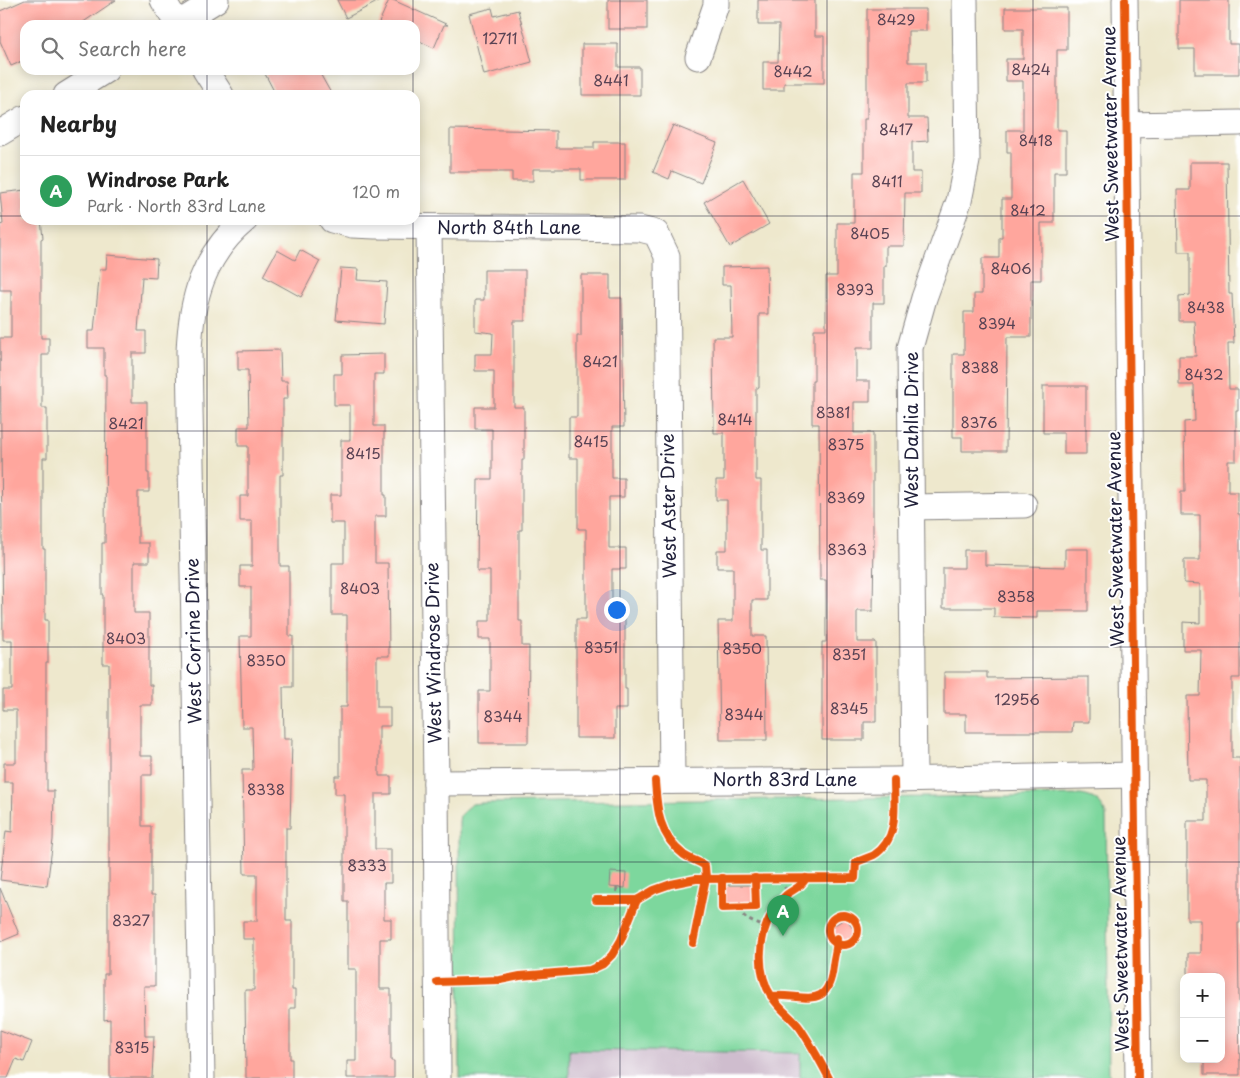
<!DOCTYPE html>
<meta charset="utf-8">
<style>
body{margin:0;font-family:"Playpen Sans",sans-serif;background:#f2f2f2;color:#222}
.controls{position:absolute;right:15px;bottom:15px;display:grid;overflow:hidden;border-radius:10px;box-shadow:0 2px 12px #0003}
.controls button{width:45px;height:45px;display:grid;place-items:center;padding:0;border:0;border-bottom:1px solid #e0e0e0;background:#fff;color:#222;font:25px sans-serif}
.you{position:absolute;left:616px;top:609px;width:18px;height:18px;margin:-12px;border:4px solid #fff;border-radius:50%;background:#1a73e8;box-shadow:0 0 0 8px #1a73e833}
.badge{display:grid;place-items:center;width:32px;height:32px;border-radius:50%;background:#111827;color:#fff;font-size:16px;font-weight:700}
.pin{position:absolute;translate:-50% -41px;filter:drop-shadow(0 1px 2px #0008)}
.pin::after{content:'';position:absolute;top:26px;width:18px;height:15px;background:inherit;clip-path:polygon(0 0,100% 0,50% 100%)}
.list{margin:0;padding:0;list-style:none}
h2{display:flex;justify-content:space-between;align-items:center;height:65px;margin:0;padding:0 20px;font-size:21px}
h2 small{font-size:16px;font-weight:400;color:#767676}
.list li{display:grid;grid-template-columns:32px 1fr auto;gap:15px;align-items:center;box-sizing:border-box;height:70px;padding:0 20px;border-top:1px solid #e0e0e0}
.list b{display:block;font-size:19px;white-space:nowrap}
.list p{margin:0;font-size:16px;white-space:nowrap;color:#767676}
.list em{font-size:16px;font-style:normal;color:#767676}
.icon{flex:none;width:28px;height:28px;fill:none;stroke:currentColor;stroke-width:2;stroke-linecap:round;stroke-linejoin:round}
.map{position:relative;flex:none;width:1240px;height:1078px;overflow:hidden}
.search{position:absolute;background:#fff;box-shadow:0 2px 12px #0003;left:20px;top:20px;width:400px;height:55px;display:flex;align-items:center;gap:12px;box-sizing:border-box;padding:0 18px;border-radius:15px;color:#767676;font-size:19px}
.panel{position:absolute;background:#fff;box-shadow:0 2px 12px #0003;left:20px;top:90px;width:400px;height:135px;border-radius:15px}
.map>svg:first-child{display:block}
.industrial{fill:#cfbdce}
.green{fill:#7dd79d;stroke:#507c6c}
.building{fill:#ffa69d}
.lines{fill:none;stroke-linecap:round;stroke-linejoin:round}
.minor-casing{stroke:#888584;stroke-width:27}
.path{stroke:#888584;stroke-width:3;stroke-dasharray:4 4;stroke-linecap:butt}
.minor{stroke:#fff;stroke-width:25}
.cycleway-casing{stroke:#fff;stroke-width:11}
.cycleway{stroke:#e8590c;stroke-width:8}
.grid{fill:none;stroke:#22223b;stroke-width:1;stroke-opacity:0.55}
.labels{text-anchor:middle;stroke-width:4;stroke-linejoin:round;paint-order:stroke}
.number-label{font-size:15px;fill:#594354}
.street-label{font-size:18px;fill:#22223b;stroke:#fff}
</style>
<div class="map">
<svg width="1240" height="1078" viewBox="0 0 1240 1078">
<rect width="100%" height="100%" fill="#fff"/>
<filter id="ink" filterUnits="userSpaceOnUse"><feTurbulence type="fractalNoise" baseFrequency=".02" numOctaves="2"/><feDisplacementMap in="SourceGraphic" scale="10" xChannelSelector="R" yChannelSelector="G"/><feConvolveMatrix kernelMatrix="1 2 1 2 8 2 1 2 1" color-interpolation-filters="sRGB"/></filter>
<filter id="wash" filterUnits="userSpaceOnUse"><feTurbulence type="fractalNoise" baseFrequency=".0096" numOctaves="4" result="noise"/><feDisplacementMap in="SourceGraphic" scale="20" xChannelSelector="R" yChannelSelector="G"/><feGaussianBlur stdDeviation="1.12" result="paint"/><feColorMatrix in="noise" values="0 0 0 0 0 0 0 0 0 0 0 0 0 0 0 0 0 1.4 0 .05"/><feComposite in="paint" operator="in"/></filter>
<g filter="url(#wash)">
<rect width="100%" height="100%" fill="#eee8cd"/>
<polygon class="industrial" points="569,1050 800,1053 800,1078 569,1078"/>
<path class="green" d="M1081,795C1094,797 1102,802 1106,815L1109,1078H800V1053L569,1050V1078H460L459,822L460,815L472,804L481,803Z"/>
<g id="blocks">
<g class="building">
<polygon points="25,0 116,0 79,25 25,25 25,60 11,66 0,41 0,11"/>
<polygon points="337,0 381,0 346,18"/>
<polygon points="389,0 393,0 448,25 444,25 434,48 415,39 415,25 378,25"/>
<rect x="608" y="0" width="39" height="29"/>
<polygon points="758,0 815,0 815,36 824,36 824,83 784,83 784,90 763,90 763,62 778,62 779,25 758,25"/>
<polygon points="1179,0 1229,0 1229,44 1239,44 1239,74 1195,74 1195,49 1179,49"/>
<polygon points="492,8 494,16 518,10 532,62 484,75 469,14"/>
<polygon points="1005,8 1067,8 1067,50 1057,50 1057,130 1066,130 1066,172 1054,172 1054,223 1041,223 1041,280 1031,280 1031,337 1007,337 1006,451 962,451 962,437 953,437 953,354 964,354 964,312 974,312 974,294 982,294 982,258 999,258 999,237 1002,237 1002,199 1011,199 1011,152 1007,152 1007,130 1023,130 1023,81 1006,81 1006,59 1023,59 1023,29 1005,29"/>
<polygon points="867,9 926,9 926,31 908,31 908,62 926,62 926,83 908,83 908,118 927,118 928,141 912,142 912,172 921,172 921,193 905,193 904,246 886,246 886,266 884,266 884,303 873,303 873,348 856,348 856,381 870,381 870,402 854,402 854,433 873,433 873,538 874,538 873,611 857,611 857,642 876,642 876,722 864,722 864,740 822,740 822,642 826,642 826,580 820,580 819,424 812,424 812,381 814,381 814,329 826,329 826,276 837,276 837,223 854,223 854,172 864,172 864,119 867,119"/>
<polygon points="582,44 618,44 618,67 640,67 640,95 582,95"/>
<polygon points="263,70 318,70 332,95 276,95"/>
<polygon points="673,125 717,143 701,183 672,171 669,179 653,172"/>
<polygon points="450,129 556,131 556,148 594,148 594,142 625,142 625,180 581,180 581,169 533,169 533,181 512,181 512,172 450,172"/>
<polygon points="1190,162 1227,162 1229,294 1232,294 1234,343 1228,343 1229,389 1238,389 1238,411 1236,411 1236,461 1228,461 1228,492 1238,492 1238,514 1240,514 1240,678 1232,678 1232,758 1240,758 1240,923 1238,923 1240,1075 1204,1075 1204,1059 1221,1059 1221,977 1188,977 1188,953 1201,953 1201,920 1187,920 1187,821 1206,821 1206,780 1188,780 1187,696 1200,696 1201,650 1183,650 1183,622 1200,623 1200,584 1184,583 1184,560 1200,560 1200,515 1181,515 1181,492 1185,492 1184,422 1195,421 1194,385 1179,385 1179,356 1196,356 1194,321 1179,321 1179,296 1190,295 1190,252 1178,252 1177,190 1190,190"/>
<polygon points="743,179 769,224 730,247 704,202"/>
<polygon points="25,190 25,220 41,220 43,238 41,239 41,338 49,338 49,355 42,355 42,408 47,408 47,458 43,458 43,549 45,549 45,620 48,620 48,663 46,663 46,763 47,763 47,791 54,791 53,840 47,886 0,880 6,831 12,832 13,782 4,782 4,763 16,763 16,710 3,710 3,690 12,690 12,640 3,640 0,338 11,338 11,290 0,290 0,225 3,224 0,193"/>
<polygon points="277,250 295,260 300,250 320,261 301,297 263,276"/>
<polygon points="107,255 157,259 156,278 142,277 138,331 146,331 146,353 132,353 132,402 147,402 147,473 149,473 149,492 138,492 138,543 149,543 149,562 134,562 134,613 149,613 149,685 152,685 152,705 140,705 140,756 152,756 152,775 142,775 142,826 151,826 151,895 155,895 155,986 144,986 145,1036 154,1036 152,1078 110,1078 110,1019 104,1020 104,974 108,974 108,895 109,895 109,664 103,664 103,595 102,595 102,543 105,543 106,375 104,375 104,348 88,348 88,331 94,331 100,269 106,269"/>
<polygon points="767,266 768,314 759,314 759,388 756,388 756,480 761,480 761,550 767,550 767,600 752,600 752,636 766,636 767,740 720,740 718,621 733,621 733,568 717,568 717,550 727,550 727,500 716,500 716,480 724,480 724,433 714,433 713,337 732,337 731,285 722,285 722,267"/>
<polygon points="341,268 358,269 357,280 387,282 384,324 336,320"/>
<polygon points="484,270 525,270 525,321 514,321 514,407 524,407 524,460 522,460 522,530 519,530 519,621 522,621 522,646 529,646 528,743 479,743 479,691 490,691 490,639 479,639 479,621 490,621 490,571 477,571 478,479 492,479 492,429 475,429 475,407 494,407 494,371 475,371 475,354 492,354 493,333 475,331 475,300 484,300"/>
<polygon points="581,275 610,275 610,298 622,298 624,427 612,427 612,478 624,478 624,497 609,497 609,548 626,548 626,569 612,569 612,619 625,619 625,689 627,689 627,709 615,709 615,738 576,738 576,619 586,619 586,529 578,529 578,458 569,458 569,417 577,417 577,336 581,336"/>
<polygon points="280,350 281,381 287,381 288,399 283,399 283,475 280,475 280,566 289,566 289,636 293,636 293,687 283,687 284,739 292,739 290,828 286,828 286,921 292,921 292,990 295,990 295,1008 290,1008 290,1059 292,1059 292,1078 246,1078 245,990 254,990 254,939 243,939 243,921 257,921 257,874 244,874 242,770 253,770 252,727 242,727 240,636 251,636 251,587 240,587 240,566 252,566 252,521 240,521 240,496 248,496 248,446 238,446 238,427 249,427 248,370 238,370 238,351"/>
<polygon points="384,354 384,374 374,374 374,426 384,426 384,495 386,495 386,516 375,516 375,563 388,563 389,656 377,656 377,707 390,707 390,726 379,726 379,776 391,776 391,794 375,794 375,849 391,849 391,883 384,883 384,919 391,919 391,939 380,939 380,989 391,989 391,1061 394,1061 394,1078 347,1078 347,1061 356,1061 356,969 348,969 348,901 344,901 344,794 335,794 335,776 340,776 340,707 347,707 347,615 332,615 332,563 344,563 344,523 330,523 330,495 341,495 341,440 350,440 350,405 334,405 334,374 342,374 342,355"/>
<polygon points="1043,386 1086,386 1086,454 1064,454 1064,433 1043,433"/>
<polygon points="1065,549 1088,549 1088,611 1037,611 1037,618 994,617 994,608 943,608 943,568 964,568 964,550 985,550 985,565 1065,567"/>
<polygon points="944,672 987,672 987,678 1089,677 1089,722 1073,722 1072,732 966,732 966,714 944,714"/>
<polygon points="610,872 626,873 625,888 609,887"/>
<rect x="724" y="885" width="30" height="21"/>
<polygon points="0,888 19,934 0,942"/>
<polygon points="846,918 856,934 840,944 830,928"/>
<polygon points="0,1030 32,1042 24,1062 16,1059 8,1078 0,1078"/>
</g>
</g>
</g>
<g filter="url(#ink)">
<use href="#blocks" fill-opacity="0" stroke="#888584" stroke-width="1"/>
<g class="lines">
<g class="minor-casing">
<g id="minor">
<polyline points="163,0 178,25"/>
<polyline points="1125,0 1138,1078"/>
<polyline points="176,25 216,0"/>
<polyline points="698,57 716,5 716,0"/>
<polyline points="205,70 221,95"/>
<polyline points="66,95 106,70"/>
<polyline points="1125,125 1240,123"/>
<polyline points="0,133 25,118"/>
<polyline points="332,220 352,225 375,226 640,229 656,233 667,256 672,781"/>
<polyline points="429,228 436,783 438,1078"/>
<polyline points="911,507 1024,505"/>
<polyline points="914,779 910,348 924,298 959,201 967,161 965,0"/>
<polyline points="436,783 894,780 1134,775"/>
<path d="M202,1078L189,352C191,299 203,255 245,220"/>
</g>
</g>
<g class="path">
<path d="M656,802C658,823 667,842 685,855C691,860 699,861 705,866L706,878L693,943"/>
<polyline points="722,878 722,908 756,907 755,878"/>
<path d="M806,878C802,887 793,889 786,895C781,900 775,907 772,913C758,937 756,973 772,997C779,1009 792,1017 800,1028C811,1044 820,1061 829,1078"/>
<polyline points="783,879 787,895"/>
<path d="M596,900H637L654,890L671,884L696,879L855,878L856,862C891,848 893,838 894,802"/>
<polyline points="616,900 617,887"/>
<path d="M740,908C742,920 754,922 765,927"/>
<circle cx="843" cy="930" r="15"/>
<polyline points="458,982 500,980 520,976 590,970 603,964 612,955 621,940 637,900"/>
<path d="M771,996C803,993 828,1013 833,966C834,956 837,948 837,938"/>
</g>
<use href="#minor" class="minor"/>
<g class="cycleway-casing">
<g id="cycleway">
<polyline points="1125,0 1138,1078"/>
<path d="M655,781C657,810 659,836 684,855C691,860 699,861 705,866L706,878L693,943"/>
<polyline points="722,878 722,908 756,907 755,878"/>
<path d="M806,878C802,887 793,889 786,895C781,900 775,907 772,913C758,937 756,973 772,997C779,1009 792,1017 800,1028C811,1044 820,1061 829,1078"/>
<path d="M596,900H637L654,890L671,884L696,879L855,878L856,862C861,860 868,858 874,855C900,838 894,806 894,780"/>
<circle cx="843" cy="930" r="15"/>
<polyline points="437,982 500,980 520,976 590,970 603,964 612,955 621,940 637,900"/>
<path d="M771,996C803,993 828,1013 833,966C834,956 837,948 837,938"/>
</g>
</g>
<use href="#cycleway" class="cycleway"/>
</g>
</g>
<path class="grid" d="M207,0V25M413,0V25M620,0V1078M827,0V1078M1033,0V1078M207,70V95M413,70V95M0,216H25M415,216H1240M207,220V1078M413,220V1078M0,431H1240M0,647H1240M0,862H1240"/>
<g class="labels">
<g class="number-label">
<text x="896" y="25">8429</text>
<text x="500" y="44">12711</text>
<text x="1031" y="75">8424</text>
<text x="793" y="77">8442</text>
<text x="611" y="86">8441</text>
<text x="896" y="135">8417</text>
<text x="1036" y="146">8418</text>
<text x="887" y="187">8411</text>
<text x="1028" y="216">8412</text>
<text x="870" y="239">8405</text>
<text x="1011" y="274">8406</text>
<text x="855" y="295">8393</text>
<text x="1206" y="313">8438</text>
<text x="997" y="329">8394</text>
<text x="600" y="367">8421</text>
<text x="980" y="373">8388</text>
<text x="1204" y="380">8432</text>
<text x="833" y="418">8381</text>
<text x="735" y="425">8414</text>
<text x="979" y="428">8376</text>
<text x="126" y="429">8421</text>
<text x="591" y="447">8415</text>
<text x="846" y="450">8375</text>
<text x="363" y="459">8415</text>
<text x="846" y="503">8369</text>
<text x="847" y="555">8363</text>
<text x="360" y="594">8403</text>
<text x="1016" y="602">8358</text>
<text x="126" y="644">8403</text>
<text x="601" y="653">8351</text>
<text x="742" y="654">8350</text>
<text x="849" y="660">8351</text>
<text x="266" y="666">8350</text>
<text x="1017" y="705">12956</text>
<text x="849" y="714">8345</text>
<text x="744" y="720">8344</text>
<text x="503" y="722">8344</text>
<text x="266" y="795">8338</text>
<text x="367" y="871">8333</text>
<text x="131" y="926">8327</text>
<text x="132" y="1053">8315</text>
</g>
<g class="street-label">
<text transform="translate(1111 134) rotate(-91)" y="6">West Sweetwater Avenue</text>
<text x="509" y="234">North 84th Lane</text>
<text transform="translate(912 430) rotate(-90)" y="6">West Dahlia Drive</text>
<text transform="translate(669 506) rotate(-91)" y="6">West Aster Drive</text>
<text transform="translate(1116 539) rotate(-91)" y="6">West Sweetwater Avenue</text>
<text transform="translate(194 641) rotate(-91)" y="6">West Corrine Drive</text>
<text transform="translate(434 653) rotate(-91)" y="6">West Windrose Drive</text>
<text x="785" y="786">North 83rd Lane</text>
<text transform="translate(1121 944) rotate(-91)" y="6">West Sweetwater Avenue</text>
</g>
</g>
</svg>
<div class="controls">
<button>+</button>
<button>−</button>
</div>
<div class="you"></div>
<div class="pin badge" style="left:783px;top:936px;background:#2e9e5b">A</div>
<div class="search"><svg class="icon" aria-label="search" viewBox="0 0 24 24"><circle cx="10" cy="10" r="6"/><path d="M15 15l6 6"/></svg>Search here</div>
<section class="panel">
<h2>Nearby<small></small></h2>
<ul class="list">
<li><span class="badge" style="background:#2e9e5b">A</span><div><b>Windrose Park</b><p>Park · North 83rd Lane</p></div><em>120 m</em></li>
</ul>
</section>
</div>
